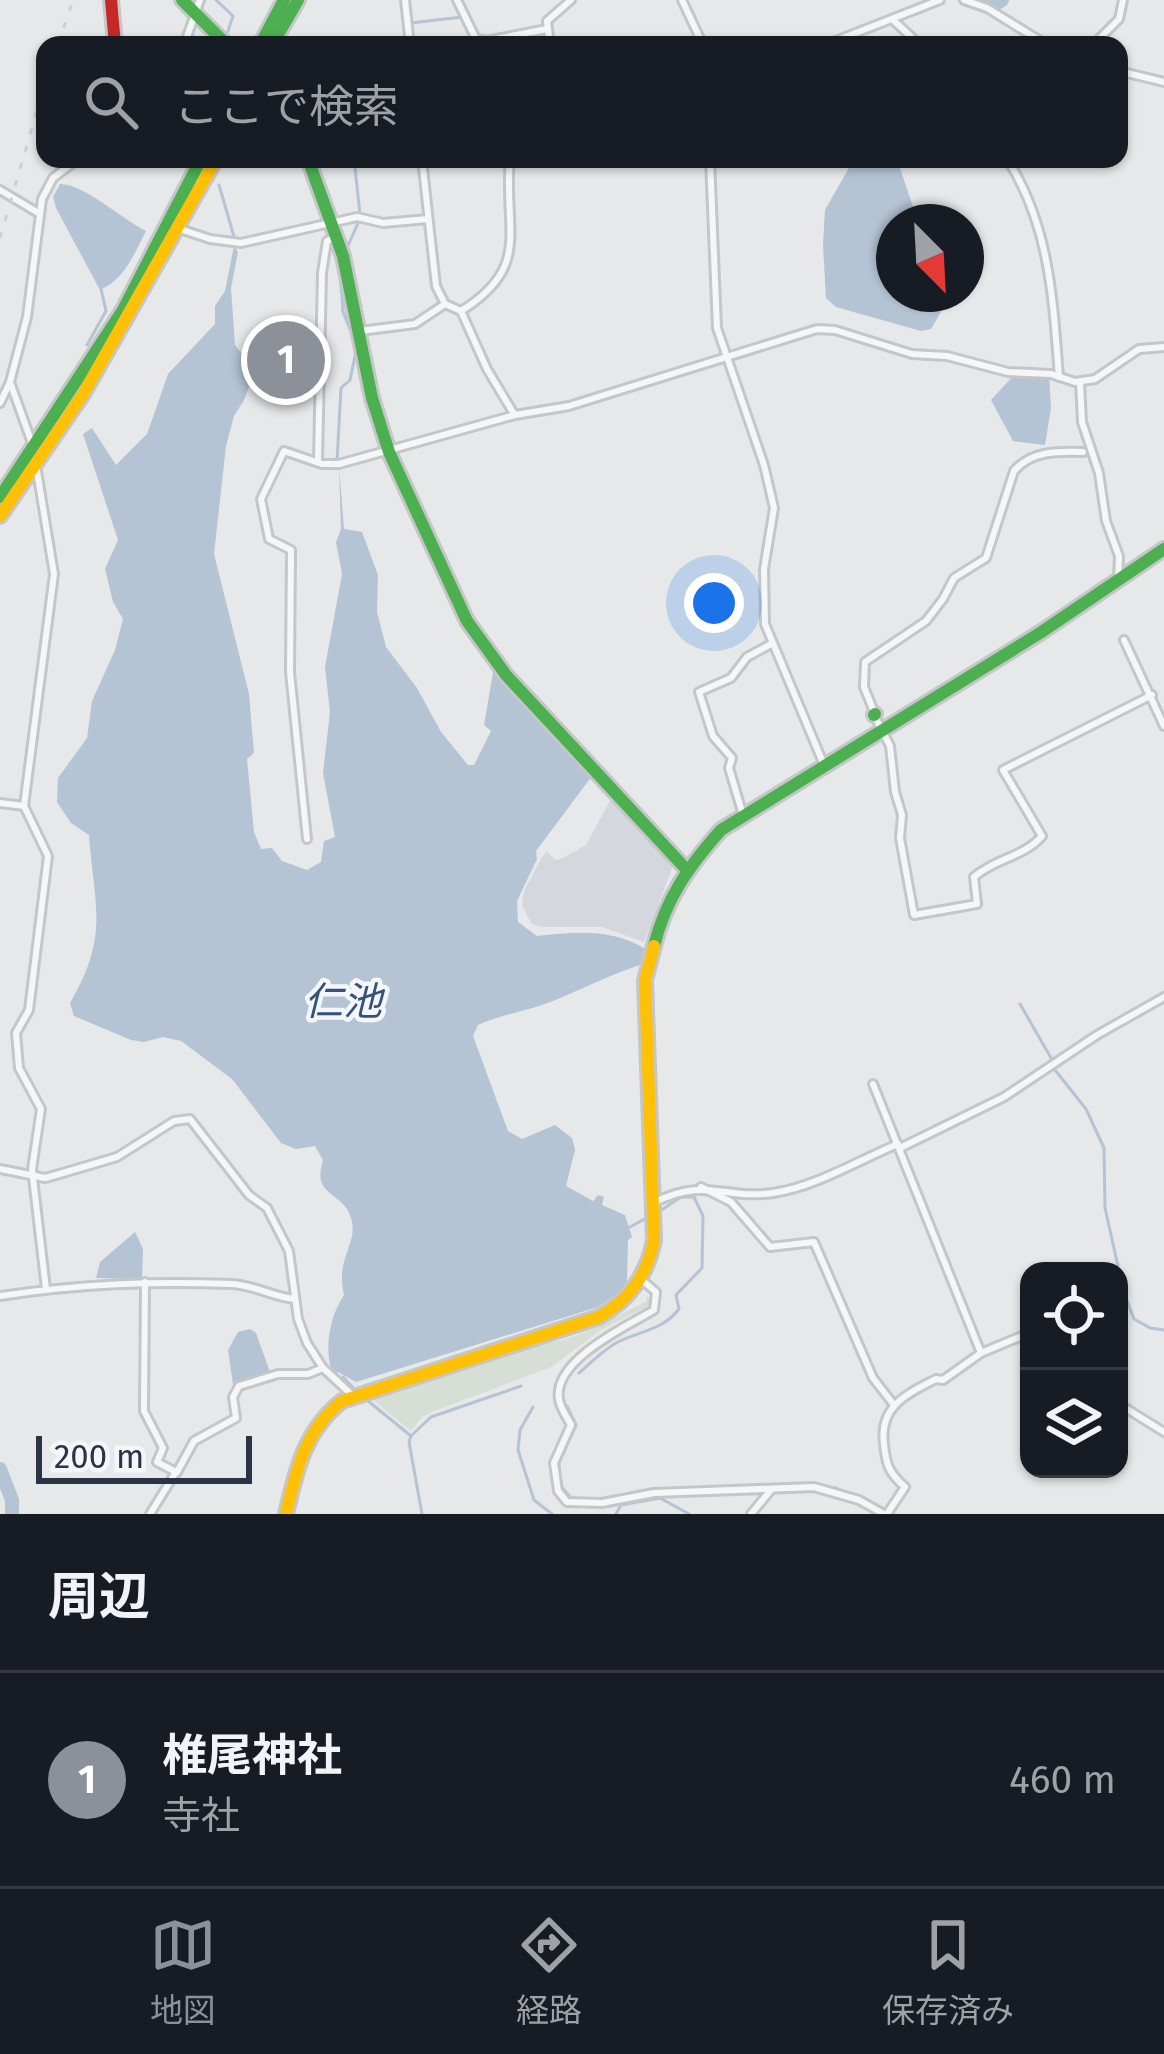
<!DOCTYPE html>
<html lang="ja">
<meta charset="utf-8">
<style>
body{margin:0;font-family:"Fira Sans","Noto Sans JP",sans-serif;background:#20242c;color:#f1f3f6}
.controls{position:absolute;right:36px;bottom:36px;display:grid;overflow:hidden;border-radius:24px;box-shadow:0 3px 9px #0004}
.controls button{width:108px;height:108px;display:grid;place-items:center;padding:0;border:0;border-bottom:3px solid #363941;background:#171b24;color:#f1f3f6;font:60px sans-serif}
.compass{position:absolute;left:876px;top:204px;width:108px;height:108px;border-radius:50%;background:#171b24;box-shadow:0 3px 9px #0004;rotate:156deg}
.scale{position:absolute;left:36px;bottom:30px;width:216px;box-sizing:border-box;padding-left:12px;border:6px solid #2b3445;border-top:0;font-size:33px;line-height:42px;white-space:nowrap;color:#2b3445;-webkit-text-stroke:9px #f4f6f9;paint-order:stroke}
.you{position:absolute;left:714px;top:603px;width:42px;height:42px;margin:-30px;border:9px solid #fff;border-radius:50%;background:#1a73e8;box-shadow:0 0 0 18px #1a73e833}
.badge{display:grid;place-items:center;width:78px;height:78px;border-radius:50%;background:#8c9099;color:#fff;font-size:39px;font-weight:700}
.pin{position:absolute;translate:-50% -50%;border:6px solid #fff;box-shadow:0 3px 12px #0006}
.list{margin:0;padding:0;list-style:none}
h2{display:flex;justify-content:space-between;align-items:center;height:156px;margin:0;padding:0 48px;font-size:51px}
h2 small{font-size:39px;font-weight:400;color:#9ea1a6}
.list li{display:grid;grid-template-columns:78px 1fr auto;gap:36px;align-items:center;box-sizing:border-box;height:216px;padding:0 48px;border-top:3px solid #363941}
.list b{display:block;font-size:45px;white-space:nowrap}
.list p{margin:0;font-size:39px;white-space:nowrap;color:#9ea1a6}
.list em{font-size:39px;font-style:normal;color:#9ea1a6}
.icon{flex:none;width:66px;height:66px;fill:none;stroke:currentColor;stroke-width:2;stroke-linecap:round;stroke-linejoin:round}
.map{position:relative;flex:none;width:1164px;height:1514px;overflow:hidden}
.search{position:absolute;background:#171b24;box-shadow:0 3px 9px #0004;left:36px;right:36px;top:36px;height:132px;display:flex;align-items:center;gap:30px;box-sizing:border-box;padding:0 42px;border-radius:24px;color:#9ea1a6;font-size:45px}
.sheet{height:372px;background:#171b24}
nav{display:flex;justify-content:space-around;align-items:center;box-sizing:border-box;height:168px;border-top:3px solid #363941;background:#171b24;font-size:33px;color:#9ea1a6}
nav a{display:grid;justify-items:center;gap:6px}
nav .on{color:#8c9099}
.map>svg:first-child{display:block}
.built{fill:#d4d7dd}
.green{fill:#d6ded6}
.water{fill:#b4c4d5}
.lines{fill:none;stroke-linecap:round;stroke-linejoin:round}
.stream{stroke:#b4c4d5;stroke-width:3}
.river{stroke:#b4c4d5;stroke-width:14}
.street-casing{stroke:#c4c6c8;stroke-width:12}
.fast-casing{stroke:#c4c6c8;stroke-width:18}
.slow-casing{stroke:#c4c6c8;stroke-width:18}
.jam-casing{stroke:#c4c6c8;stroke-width:18}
.street{stroke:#f5f6f7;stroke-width:6}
.fast{stroke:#4caf50;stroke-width:12}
.slow{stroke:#ffc107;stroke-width:12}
.jam{stroke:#c62828;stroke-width:12}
.rail{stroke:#cecfd2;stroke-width:3;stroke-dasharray:6 12;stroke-linecap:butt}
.labels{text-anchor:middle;stroke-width:9;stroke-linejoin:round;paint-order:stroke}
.water-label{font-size:39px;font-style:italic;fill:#34527a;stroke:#f4f6f9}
</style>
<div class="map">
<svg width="1164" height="1514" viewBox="0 0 1164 1514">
<rect width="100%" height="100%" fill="#e6e8ea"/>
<polygon class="built" points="612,797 673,866 644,942 602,927 540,927 531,923 522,905 524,891 541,859 547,851 555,860 561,859 586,845"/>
<path class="green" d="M647,1295L651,1302L648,1306L601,1330L551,1367L432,1412L422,1417L411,1431L369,1397L543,1343C574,1343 616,1315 646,1302Z"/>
<g class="water">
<polygon points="854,159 896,159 899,165 918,222 894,222 894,294 944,294 942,310 931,329 921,331 836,307 826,298 823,245 825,210"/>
<path d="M60,184C84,184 122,219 146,231C134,254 125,279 100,290L56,208L53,197Z"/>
<path d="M234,246L238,252L231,288L235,345L255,371L244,400L234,416L226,446L214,554L249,694L254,753L247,759L254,832L261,849L272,848L282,861L307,870L321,862L324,841L335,837L323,773L330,712L325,667L342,574L336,542L341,529L339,467L344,529L362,532L378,575L377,612L386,647L417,688L441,732L468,765H474L491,731L484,725L494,667L592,776L536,851L537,859L517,901L518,922L537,936C578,932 611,928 647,950L643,964C609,975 585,988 553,1001C529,1011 502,1014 478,1025L473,1036L508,1131L522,1139L555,1125L572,1138L575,1150L566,1186L593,1201L598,1195L604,1197L602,1205L625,1215L632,1237L628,1240L627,1281L621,1291L598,1307L356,1382L338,1372L334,1375C323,1353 329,1317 344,1295C335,1256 359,1245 351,1218C344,1191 311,1198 323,1160L315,1146L296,1149L281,1143L232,1079L181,1041L163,1037L144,1042L131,1040L74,1016L70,1003C110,935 94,906 89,835L71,823L57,802L58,778L87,738L92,701L115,650L123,619L113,602L105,569L118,540L83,434L92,428L116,465L147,434L168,374L215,324V306L225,291Z"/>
<polygon points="1014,375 1049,375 1051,408 1045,445 1013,441 991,400"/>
<polygon points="135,1232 143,1249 142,1279 96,1278 100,1262"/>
<polygon points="250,1329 256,1333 270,1372 233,1384 228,1350 238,1332"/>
</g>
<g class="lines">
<g class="stream">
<polyline points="216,0 233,16 228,31"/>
<polyline points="413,45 411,23 462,17"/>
<polyline points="354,159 360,214"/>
<polyline points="219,185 235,240"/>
<polyline points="347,248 358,223"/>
<polyline points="87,345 106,311 101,289"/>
<polyline points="337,461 341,388 350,380 357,346 343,312 340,270"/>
<polyline points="1020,1004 1051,1058"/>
<polyline points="1055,1070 1086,1109 1104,1148 1105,1208 1124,1293 1134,1319 1150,1328 1164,1330"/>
<polyline points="630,1227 648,1217"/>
<path d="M579,1373C591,1363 604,1349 618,1342C640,1331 663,1330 679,1309L676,1295L702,1268L703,1216L694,1197H681L657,1213"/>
<polyline points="343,1377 355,1390"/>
<polyline points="362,1396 411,1436 409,1442 422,1514"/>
<polyline points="533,1407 520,1430 518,1450 534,1500 552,1514"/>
<polyline points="412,1435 431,1417 521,1386"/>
<polyline points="559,1475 559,1462 576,1425 567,1406"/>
<polyline points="803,1484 836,1488 884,1510"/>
<polyline points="560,1485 572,1499 600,1500 674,1489"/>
<polyline points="731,1487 757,1486"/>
<polyline points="616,1514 621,1505 660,1498 689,1514"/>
</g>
<g class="river">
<polyline points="975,0 996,4 1002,0"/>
<polyline points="0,1469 12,1500 12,1514"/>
</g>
<g class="street-casing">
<g id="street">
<polyline points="405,0 410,45"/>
<polyline points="457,0 476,39 486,41 547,29"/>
<polyline points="682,0 703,45"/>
<polyline points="964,0 987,8 1047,45"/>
<polyline points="892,19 920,45"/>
<polyline points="184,45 200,0"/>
<polyline points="550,45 547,21 571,0"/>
<polyline points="825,45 940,0"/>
<polyline points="1093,45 1119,19 1123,0"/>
<polyline points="1119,71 1164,82"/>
<polyline points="422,159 436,286 445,304 461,311 487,369 514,414"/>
<polyline points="710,159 717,328 764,465 774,508 764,569 765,624 824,765"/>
<path d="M1007,159C1050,226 1053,300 1059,377"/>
<polyline points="0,190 40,214"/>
<polyline points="180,229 210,239 241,243 357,217 383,223 428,219"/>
<path d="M461,311C533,266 503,230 510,159"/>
<polyline points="360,331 415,324 445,304"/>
<polyline points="10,382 33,446"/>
<polyline points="1080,382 1082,422 1099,473 1106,521 1119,556 1118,579"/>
<polyline points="0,403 10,382 27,317 42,199 53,178 78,159"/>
<polyline points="318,460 322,273 327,241 336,237"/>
<polyline points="36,465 54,574 24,806 48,856 29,1010 16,1033 19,1068 41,1109 32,1169 46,1289"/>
<polyline points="1124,640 1164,726"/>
<path d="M875,714L864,687L865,662L926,621L943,599L954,578L986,558L1014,471C1031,451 1057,451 1083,452"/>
<path d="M874,715L890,746L895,792L902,815L900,838L914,915L977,904L974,877C996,858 1024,857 1042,836L1003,770L1152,695"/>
<polyline points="0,803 24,806"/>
<polyline points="743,815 729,768 732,758 713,736 699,692 731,678 747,657 771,644"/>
<polyline points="307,839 290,672 291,550 269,539 261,499 284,451 322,464 339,464 515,415 569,406 817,329 835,330 912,354 947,356 1008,372 1051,374 1075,382 1095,379 1139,349 1164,347"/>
<polyline points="873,1084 981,1353"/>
<polyline points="900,1148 1004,1097 1097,1035 1164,997"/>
<polyline points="0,1169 45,1178 56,1175 117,1157 174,1121 190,1119 249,1195 267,1208 289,1251 298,1319 307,1343 323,1368 352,1395"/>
<polyline points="701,1187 731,1202 770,1247 814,1242 873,1378 894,1405"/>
<path d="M653,1203C706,1176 724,1200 773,1193C815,1187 859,1160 898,1144"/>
<path d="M642,1280L656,1292L654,1310C627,1326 553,1360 559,1399C560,1408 567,1417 571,1425L554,1463L558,1491L567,1502L602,1503L654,1493L814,1487L859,1500L884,1514"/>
<polyline points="145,1282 144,1411 163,1448 157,1462 176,1472 150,1514"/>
<path d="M0,1296C81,1284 150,1281 232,1284C254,1285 273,1297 295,1299"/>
<polyline points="1119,1404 1164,1432"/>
<polyline points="177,1472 194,1441 236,1418 233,1397 239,1386 278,1374 308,1374 323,1368"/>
<polyline points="751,1514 770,1491"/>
<path d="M887,1514L905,1487C889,1473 886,1465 884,1444C879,1406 907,1394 936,1379L943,1380L981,1353L1029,1333"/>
</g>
</g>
<g class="fast-casing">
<g id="fast">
<polyline points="182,0 227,45"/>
<polyline points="260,45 284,0"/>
<polyline points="272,45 298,0"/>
<polyline points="308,159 343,256 372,398 389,452 467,621 506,675 686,869"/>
<polyline points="0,497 123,310 201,159"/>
<polyline points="874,715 875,714"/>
<path d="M654,946C666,898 689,866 721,830L1040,633L1164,549"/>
</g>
</g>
<g class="slow-casing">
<g id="slow">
<polyline points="0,516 83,394 216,159"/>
<path d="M286,1514C296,1470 305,1430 342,1401L599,1317C630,1299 647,1275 654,1240L645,980L654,946"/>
</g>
</g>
<g class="jam-casing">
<polyline id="jam" points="111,0 115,45"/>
</g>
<use href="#street" class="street"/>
<use href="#fast" class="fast"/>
<use href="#slow" class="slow"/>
<use href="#jam" class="jam"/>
<g class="rail">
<polyline points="58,45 73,0"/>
<polyline points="0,238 45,83"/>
</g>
</g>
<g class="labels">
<g class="water-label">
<text x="343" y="1015">仁池</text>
</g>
</g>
</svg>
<div class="controls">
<button><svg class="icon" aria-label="locate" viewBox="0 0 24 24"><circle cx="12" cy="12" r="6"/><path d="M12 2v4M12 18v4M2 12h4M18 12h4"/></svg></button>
<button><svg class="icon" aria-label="layers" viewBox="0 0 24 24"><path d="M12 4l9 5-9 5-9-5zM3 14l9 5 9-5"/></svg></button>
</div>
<svg class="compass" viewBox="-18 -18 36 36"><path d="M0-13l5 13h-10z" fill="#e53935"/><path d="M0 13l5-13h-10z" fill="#9ea1a6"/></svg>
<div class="scale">200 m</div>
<div class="you"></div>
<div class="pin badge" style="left:286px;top:360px">1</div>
<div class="search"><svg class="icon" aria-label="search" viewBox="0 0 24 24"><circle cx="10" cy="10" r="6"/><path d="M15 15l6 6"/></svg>ここで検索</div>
</div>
<section class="sheet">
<h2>周辺<small></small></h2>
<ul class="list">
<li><span class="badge">1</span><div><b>椎尾神社</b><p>寺社</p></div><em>460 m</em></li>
</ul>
</section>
<nav>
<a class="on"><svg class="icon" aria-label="map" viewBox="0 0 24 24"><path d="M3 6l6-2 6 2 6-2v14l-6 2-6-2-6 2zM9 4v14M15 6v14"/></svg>地図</a>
<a><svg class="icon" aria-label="directions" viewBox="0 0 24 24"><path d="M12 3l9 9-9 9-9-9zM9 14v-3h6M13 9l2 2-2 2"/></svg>経路</a>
<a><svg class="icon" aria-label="saved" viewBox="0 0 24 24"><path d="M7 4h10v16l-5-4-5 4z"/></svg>保存済み</a>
</nav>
